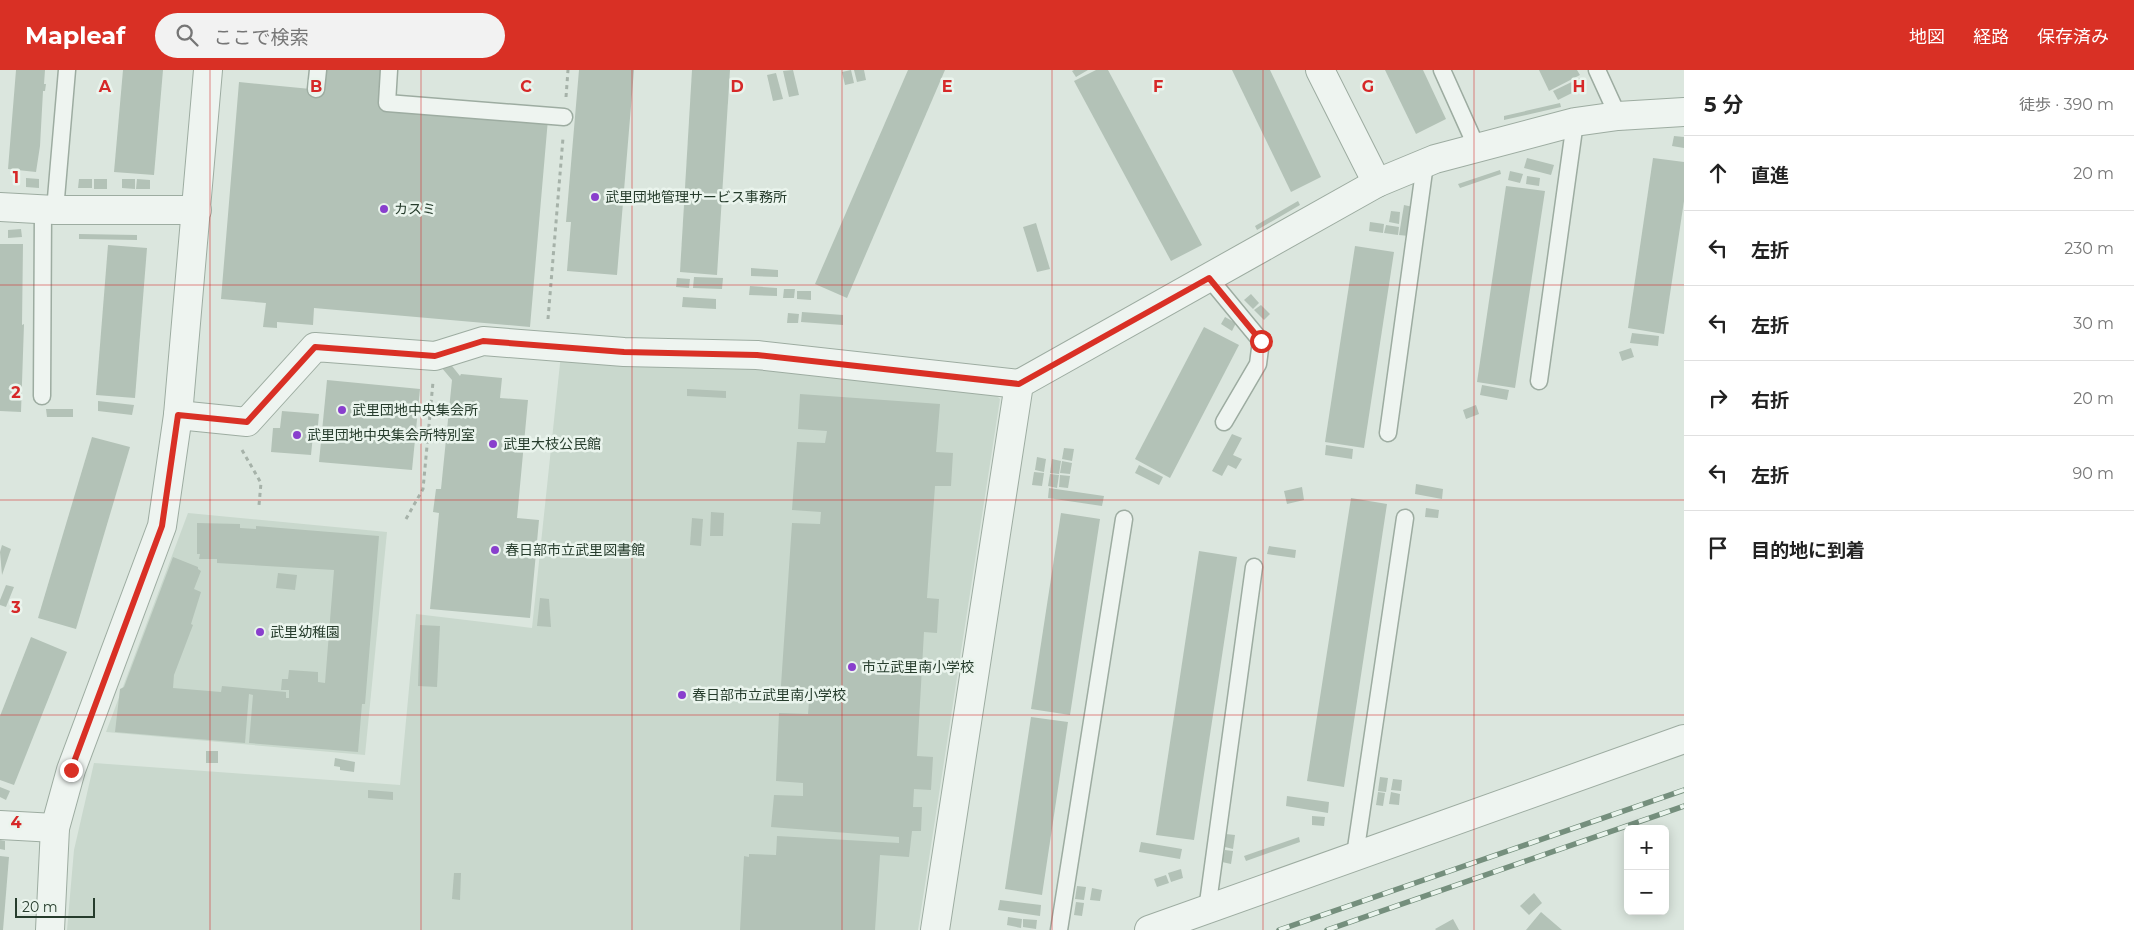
<!DOCTYPE html>
<html lang="ja">
<meta charset="utf-8">
<style>
body{margin:0;font-family:Montserrat,"Noto Sans JP",sans-serif;background:#f2f2f2;color:#222}
.controls{position:absolute;right:15px;bottom:15px;display:grid;overflow:hidden;border-radius:8px;box-shadow:0 2px 12px #0003}
.controls button{width:45px;height:45px;display:grid;place-items:center;padding:0;border:0;border-bottom:1px solid #e0e0e0;background:#fff;color:#222;font:25px sans-serif}
.scale{position:absolute;left:15px;bottom:12px;width:80px;box-sizing:border-box;padding-left:5px;border:2px solid #263c2c;border-top:0;font-size:14px;line-height:18px;white-space:nowrap;color:#263c2c;-webkit-text-stroke:4px #eaf4ed;paint-order:stroke}
.stop{position:absolute;width:15px;height:15px;margin:-11px;border:4px solid #d93025;border-radius:50%;background:#fff}
.stop.end{background:#d93025;border-color:#fff;box-shadow:0 1px 5px #0008}
.list{margin:0;padding:0;list-style:none}
h2{display:flex;justify-content:space-between;align-items:center;height:65px;margin:0;padding:0 20px;font-size:21px}
h2 small{font-size:16px;font-weight:400;color:#767676}
.list li{display:grid;grid-template-columns:32px 1fr auto;gap:15px;align-items:center;box-sizing:border-box;height:75px;padding:0 20px;border-top:1px solid #e0e0e0}
.list b{display:block;font-size:19px;white-space:nowrap}
.list em{font-size:16px;font-style:normal;color:#767676}
.icon{flex:none;width:28px;height:28px;fill:none;stroke:currentColor;stroke-width:2;stroke-linecap:round;stroke-linejoin:round}
.map{position:relative;flex:none;width:1684px;height:860px;overflow:hidden}
header{display:flex;align-items:center;gap:30px;box-sizing:border-box;height:70px;padding:0 25px;background:#d93025;color:#fff}
header strong{font-size:24px}
nav{display:flex;gap:28px;margin-inline-start:auto;font-size:18px}
.search{width:350px;height:45px;background:#f2f2f2;display:flex;align-items:center;gap:12px;box-sizing:border-box;padding:0 18px;border-radius:28px;color:#767676;font-size:19px}
main{display:flex}
aside{flex:1;background:#fff}
.map>svg:first-child{display:block}
.built{fill:#c9d8cd}
.building{fill:#b3c2b7}
.lines{fill:none;stroke-linecap:round;stroke-linejoin:round}
.lane-casing{stroke:#9daca1;stroke-width:19}
.street-casing{stroke:#9daca1;stroke-width:30}
.path{stroke:#a6b2a9;stroke-width:3;stroke-dasharray:4 4;stroke-linecap:butt}
.lane{stroke:#eef4f0;stroke-width:16}
.street{stroke:#eef4f0;stroke-width:28}
.rail-casing{stroke:#758f7d;stroke-width:5.5}
.rail{stroke:#eaf4ed;stroke-width:4;stroke-dasharray:11;stroke-linecap:butt}
.route{stroke:#d93025;stroke-width:6}
.grid{fill:none;stroke:#d62828;stroke-width:1;stroke-opacity:0.55}
.poi-dot{fill:#893fcd;stroke:#eaf4ed;stroke-width:2}
.labels{text-anchor:middle;stroke-width:5;stroke-linejoin:round;paint-order:stroke}
.poi-label{font-size:14px;fill:#263c2c;stroke:#eaf4ed;text-anchor:start}
.grid-label{font-size:16px;text-anchor:middle;font-weight:bold;fill:#d62828;stroke:#eaf4ed;stroke-width:5;stroke-linejoin:round;paint-order:stroke}
</style>
<header>
<strong>Mapleaf</strong>
<div class="search"><svg class="icon" aria-label="search" viewBox="0 0 24 24"><circle cx="10" cy="10" r="6"/><path d="M15 15l6 6"/></svg>ここで検索</div>
<nav><a>地図</a><a>経路</a><a>保存済み</a></nav>
</header>
<main>
<div class="map">
<svg width="1684" height="860" viewBox="0 0 1684 860">
<rect width="100%" height="100%" fill="#dbe6de"/>
<g class="built">
<polygon points="561,284 989,318 1000,329 918,860 67,860 74,780 94,693 400,715 416,544 532,558"/>
<polygon points="188,443 387,462 365,685 106,662"/>
</g>
<g class="building">
<polygon points="16,0 45,0 44,14 46,14 45,21 43,21 40,76 36,102 8,99"/>
<polygon points="123,0 163,0 154,105 114,102"/>
<polygon points="323,0 395,0 393,26 548,49 530,257 314,238 313,255 277,252 277,258 263,257 266,233 221,229 239,12 321,20"/>
<polygon points="579,0 634,0 617,205 567,201 571,152 566,152"/>
<polygon points="692,0 730,0 717,205 680,202"/>
<polygon points="793,0 799,25 789,27 783,1"/>
<polygon points="851,0 854,13 845,15 842,2"/>
<polygon points="854,0 864,0 866,10 857,12"/>
<polygon points="908,0 945,0 847,228 815,214"/>
<polygon points="1074,0 1088,0 1076,7 1072,1"/>
<polygon points="1096,0 1108,0 1202,175 1171,191 1074,11"/>
<polygon points="1232,0 1270,0 1321,107 1291,122"/>
<polygon points="1385,0 1423,0 1446,49 1416,64"/>
<polygon points="1539,0 1577,0 1580,5 1549,21"/>
<polygon points="776,3 783,29 773,31 767,5"/>
<polygon points="1580,8 1584,17 1558,30 1553,21"/>
<polygon points="1560,33 1561,37 1504,50 1504,46"/>
<polygon points="1674,66 1684,67 1684,78 1672,76"/>
<polygon points="1527,88 1554,95 1551,105 1524,98"/>
<polygon points="1653,88 1684,92 1684,131 1664,264 1628,258"/>
<polygon points="1500,100 1501,104 1460,118 1458,114"/>
<polygon points="1510,101 1523,104 1520,113 1508,110"/>
<polygon points="1527,106 1540,108 1539,116 1526,114"/>
<polygon points="26,108 39,109 39,118 26,117"/>
<polygon points="79,109 92,109 92,118 78,118"/>
<rect x="94" y="109" width="13" height="10"/>
<polygon points="122,109 135,109 135,119 122,118"/>
<polygon points="137,109 150,110 150,119 136,119"/>
<polygon points="1506,116 1545,121 1515,318 1477,312"/>
<polygon points="1298,131 1300,135 1257,160 1255,156"/>
<polygon points="1404,135 1413,137 1409,166 1399,165"/>
<polygon points="1391,141 1400,142 1399,154 1389,152"/>
<polygon points="1370,152 1384,154 1383,163 1369,161"/>
<polygon points="1036,153 1050,199 1037,202 1023,157"/>
<polygon points="1386,155 1399,157 1398,165 1384,163"/>
<polygon points="21,159 22,167 8,168 8,160"/>
<polygon points="79,164 137,165 137,170 79,169"/>
<polygon points="0,174 23,174 22,255 24,254 21,342 0,341"/>
<polygon points="108,175 147,178 135,328 96,325"/>
<polygon points="1355,176 1394,182 1364,378 1325,372"/>
<polygon points="751,198 778,200 778,207 751,206"/>
<polygon points="694,207 723,208 722,219 693,218"/>
<polygon points="677,208 690,209 689,218 676,217"/>
<polygon points="750,216 777,218 777,226 749,225"/>
<polygon points="784,219 795,219 794,228 783,228"/>
<polygon points="797,221 811,221 811,230 797,229"/>
<polygon points="1251,224 1259,233 1253,239 1244,230"/>
<polygon points="683,227 716,229 716,239 682,237"/>
<polygon points="1261,235 1270,244 1264,250 1254,240"/>
<polygon points="802,242 843,245 843,255 801,252"/>
<polygon points="788,243 799,244 798,253 787,253"/>
<polygon points="1225,247 1236,253 1232,261 1221,254"/>
<polygon points="1204,257 1239,275 1170,408 1135,389"/>
<polygon points="1632,263 1659,266 1658,276 1630,273"/>
<polygon points="1631,278 1634,287 1622,291 1619,282"/>
<polygon points="448,291 460,306 461,304 502,308 500,328 528,330 517,448 539,450 530,548 430,539 439,443 433,442 436,419 441,419 452,310 441,297"/>
<polygon points="327,310 420,319 412,400 319,392"/>
<polygon points="1482,315 1509,320 1507,330 1480,325"/>
<polygon points="687,319 726,321 726,328 687,326"/>
<polygon points="800,324 940,334 936,382 953,383 951,416 935,416 927,528 939,529 937,563 924,562 917,686 933,687 931,720 914,719 913,737 922,737 921,761 912,761 909,787 880,785 875,860 740,860 744,786 749,787 749,784 776,785 777,766 899,773 899,767 771,757 774,725 803,726 803,713 776,711 779,643 808,644 809,632 780,630 792,453 820,454 821,442 792,440 797,372 825,373 827,361 798,359"/>
<polygon points="98,331 134,335 132,345 98,341"/>
<polygon points="1476,335 1479,344 1466,349 1463,340"/>
<polygon points="46,339 73,339 73,347 47,347"/>
<polygon points="282,341 319,344 317,366 313,365 311,385 271,382 273,358 280,358"/>
<polygon points="1232,364 1242,368 1233,385 1242,389 1236,399 1228,395 1222,406 1212,401"/>
<polygon points="92,367 130,377 76,559 38,548"/>
<polygon points="1326,375 1353,379 1352,389 1325,385"/>
<polygon points="1064,378 1074,379 1072,391 1062,389"/>
<polygon points="1037,387 1046,389 1044,402 1035,400"/>
<polygon points="1052,389 1061,391 1059,404 1050,403"/>
<polygon points="1062,391 1072,393 1070,404 1060,403"/>
<polygon points="1139,395 1163,407 1159,415 1135,403"/>
<polygon points="1034,402 1044,403 1042,416 1032,415"/>
<polygon points="1050,404 1059,405 1057,418 1048,416"/>
<polygon points="1060,405 1070,406 1068,418 1059,417"/>
<polygon points="1416,414 1443,419 1442,429 1415,424"/>
<polygon points="1302,417 1304,430 1287,434 1284,421"/>
<polygon points="1049,418 1104,426 1102,436 1048,428"/>
<polygon points="1351,428 1387,434 1344,717 1307,711"/>
<polygon points="1426,438 1439,440 1438,448 1425,447"/>
<polygon points="711,442 724,443 723,466 710,466"/>
<polygon points="1061,443 1100,449 1070,645 1031,639"/>
<polygon points="692,448 703,449 701,476 690,475"/>
<polygon points="197,453 240,454 240,458 256,459 256,456 379,466 365,634 362,634 358,682 249,673 253,625 249,624 245,673 115,662 120,619 124,617 173,487 198,497 198,499 201,501 194,519 201,522 191,554 193,555 174,605 173,618 221,622 222,616 286,622 286,628 289,628 289,620 281,620 282,609 288,609 289,600 318,602 318,612 325,613 334,500 217,493 217,489 199,489 200,484 197,484"/>
<polygon points="2,475 11,479 2,505 0,482"/>
<polygon points="1269,476 1296,480 1295,488 1267,484"/>
<polygon points="1199,481 1237,487 1194,770 1156,765"/>
<polygon points="278,503 297,505 295,520 276,518"/>
<polygon points="6,515 14,517 6,537 0,535 0,530"/>
<polygon points="540,528 549,529 551,557 537,556"/>
<polygon points="420,555 440,556 437,617 418,616"/>
<polygon points="31,567 67,582 14,715 0,710 0,646"/>
<polygon points="1031,647 1068,652 1042,825 1005,819"/>
<rect x="206" y="681" width="12" height="12"/>
<polygon points="335,688 355,692 354,702 340,700 340,697 334,696"/>
<polygon points="1380,707 1388,708 1386,722 1378,721"/>
<polygon points="1393,709 1402,710 1401,721 1391,720"/>
<polygon points="0,717 10,721 6,730 0,727"/>
<polygon points="368,720 393,722 393,730 368,728"/>
<polygon points="1378,722 1385,723 1383,736 1376,735"/>
<polygon points="1391,722 1400,724 1399,735 1389,734"/>
<polygon points="1287,726 1329,732 1328,743 1286,736"/>
<polygon points="1312,746 1325,747 1324,756 1312,755"/>
<polygon points="1226,764 1235,765 1233,779 1225,777"/>
<polygon points="1299,767 1300,772 1246,791 1244,786"/>
<polygon points="0,770 5,771 5,780 0,779"/>
<polygon points="1141,772 1182,779 1180,789 1139,782"/>
<polygon points="1225,780 1233,781 1231,794 1222,792"/>
<polygon points="0,786 9,787 3,860 0,860"/>
<polygon points="1181,799 1183,808 1171,812 1168,803"/>
<polygon points="454,803 461,803 460,830 452,829"/>
<polygon points="1166,805 1169,813 1157,817 1154,809"/>
<polygon points="1077,816 1086,817 1084,830 1075,829"/>
<polygon points="1092,818 1102,820 1100,831 1090,830"/>
<polygon points="1534,823 1542,833 1529,845 1520,836"/>
<polygon points="1000,830 1041,835 1040,846 998,840"/>
<polygon points="1076,832 1084,833 1082,846 1074,845"/>
<polygon points="1541,842 1562,860 1526,860"/>
<polygon points="1008,847 1022,849 1021,858 1007,855"/>
<polygon points="1023,849 1037,850 1036,859 1023,857"/>
<polygon points="1453,849 1459,860 1436,860 1435,859"/>
</g>
<g class="lines">
<g class="lane-casing">
<g id="lane">
<polyline points="389,0 387,33 564,47"/>
<polyline points="1442,0 1477,78"/>
<polyline points="1597,0 1618,46"/>
<polyline points="316,19 318,0"/>
<polyline points="55,140 67,0"/>
<polyline points="1209,208 1261,271 1258,294 1224,352"/>
<polyline points="1539,311 1575,52"/>
<polyline points="42,326 43,140"/>
<polyline points="1388,363 1425,94"/>
<polyline points="1355,785 1405,448"/>
<polyline points="1207,840 1254,497"/>
<polyline points="1059,860 1124,449"/>
</g>
</g>
<g class="street-casing">
<g id="street">
<polyline points="1320,0 1377,113"/>
<polyline points="0,137 55,140 197,140"/>
<polyline points="178,345 247,352 315,277 435,286 483,271 624,282 757,285 1019,314"/>
<polyline points="0,755 55,758"/>
<polyline points="50,860 55,758 71,700 162,456 178,345 208,0"/>
<polyline points="935,860 1019,314 1377,113 1435,89 1575,52 1618,46 1684,42"/>
<polyline points="1149,860 1684,669"/>
</g>
</g>
<g class="path">
<polyline points="566,27 568,0"/>
<polyline points="548,249 563,68"/>
<polyline points="242,380 261,413 259,435"/>
<polyline points="406,449 423,419 433,312"/>
</g>
<use href="#lane" class="lane"/>
<use href="#street" class="street"/>
<g class="rail-casing">
<g id="rail">
<polyline points="1279,860 1684,720"/>
<polyline points="1327,860 1684,736"/>
</g>
</g>
<use href="#rail" class="rail"/>
</g>
<g class="lines">
<polyline class="route" points="71,700 162,456 178,345 247,352 315,277 435,286 483,271 624,282 757,285 1019,314 1209,208 1261,271"/>
</g>
<path class="grid" d="M210,0V860M421,0V860M632,0V860M842,0V860M1052,0V860M1263,0V860M1474,0V860M0,215H1684M0,430H1684M0,645H1684"/>
<g class="poi-dot">
<circle cx="595" cy="127" r="5"/>
<circle cx="384" cy="139" r="5"/>
<circle cx="342" cy="340" r="5"/>
<circle cx="297" cy="365" r="5"/>
<circle cx="493" cy="374" r="5"/>
<circle cx="495" cy="480" r="5"/>
<circle cx="260" cy="562" r="5"/>
<circle cx="852" cy="597" r="5"/>
<circle cx="682" cy="625" r="5"/>
</g>
<g class="labels">
<g class="poi-label">
<text x="605" y="132">武里団地管理サービス事務所</text>
<text x="394" y="144">カスミ</text>
<text x="352" y="345">武里団地中央集会所</text>
<text x="307" y="370">武里団地中央集会所特別室</text>
<text x="503" y="379">武里大枝公民館</text>
<text x="505" y="485">春日部市立武里図書館</text>
<text x="270" y="567">武里幼稚園</text>
<text x="862" y="602">市立武里南小学校</text>
<text x="692" y="630">春日部市立武里南小学校</text>
</g>
</g>
<g class="grid-label">
<text x="105" y="22">A</text>
<text x="316" y="22">B</text>
<text x="526" y="22">C</text>
<text x="737" y="22">D</text>
<text x="947" y="22">E</text>
<text x="1158" y="22">F</text>
<text x="1368" y="22">G</text>
<text x="1579" y="22">H</text>
<text x="16" y="113">1</text>
<text x="16" y="328">2</text>
<text x="16" y="543">3</text>
<text x="16" y="758">4</text>
</g>
</svg>
<div class="controls">
<button>+</button>
<button>−</button>
</div>
<div class="scale">20 m</div>
<div class="stop" style="left:1261px;top:271px"></div>
<div class="stop end" style="left:71px;top:700px"></div>
</div>
<aside>
<h2>5 分<small>徒歩 · 390 m</small></h2>
<ul class="list">
<li><svg class="icon" aria-label="ahead" viewBox="0 0 24 24"><path d="M12 20V5M6 11l6-6 6 6"/></svg><div><b>直進</b></div><em>20 m</em></li>
<li><svg class="icon" aria-label="left" viewBox="0 0 24 24"><path d="M17 20v-9H6M10 6l-5 5 5 5"/></svg><div><b>左折</b></div><em>230 m</em></li>
<li><svg class="icon" aria-label="left" viewBox="0 0 24 24"><path d="M17 20v-9H6M10 6l-5 5 5 5"/></svg><div><b>左折</b></div><em>30 m</em></li>
<li><svg class="icon" aria-label="right" viewBox="0 0 24 24"><path d="M7 20v-9h11M14 6l5 5-5 5"/></svg><div><b>右折</b></div><em>20 m</em></li>
<li><svg class="icon" aria-label="left" viewBox="0 0 24 24"><path d="M17 20v-9H6M10 6l-5 5 5 5"/></svg><div><b>左折</b></div><em>90 m</em></li>
<li><svg class="icon" aria-label="arrive" viewBox="0 0 24 24"><path d="M6 21V4h12l-3 4 3 4H6"/></svg><div><b>目的地に到着</b></div></li>
</ul>
</aside>
</main>
